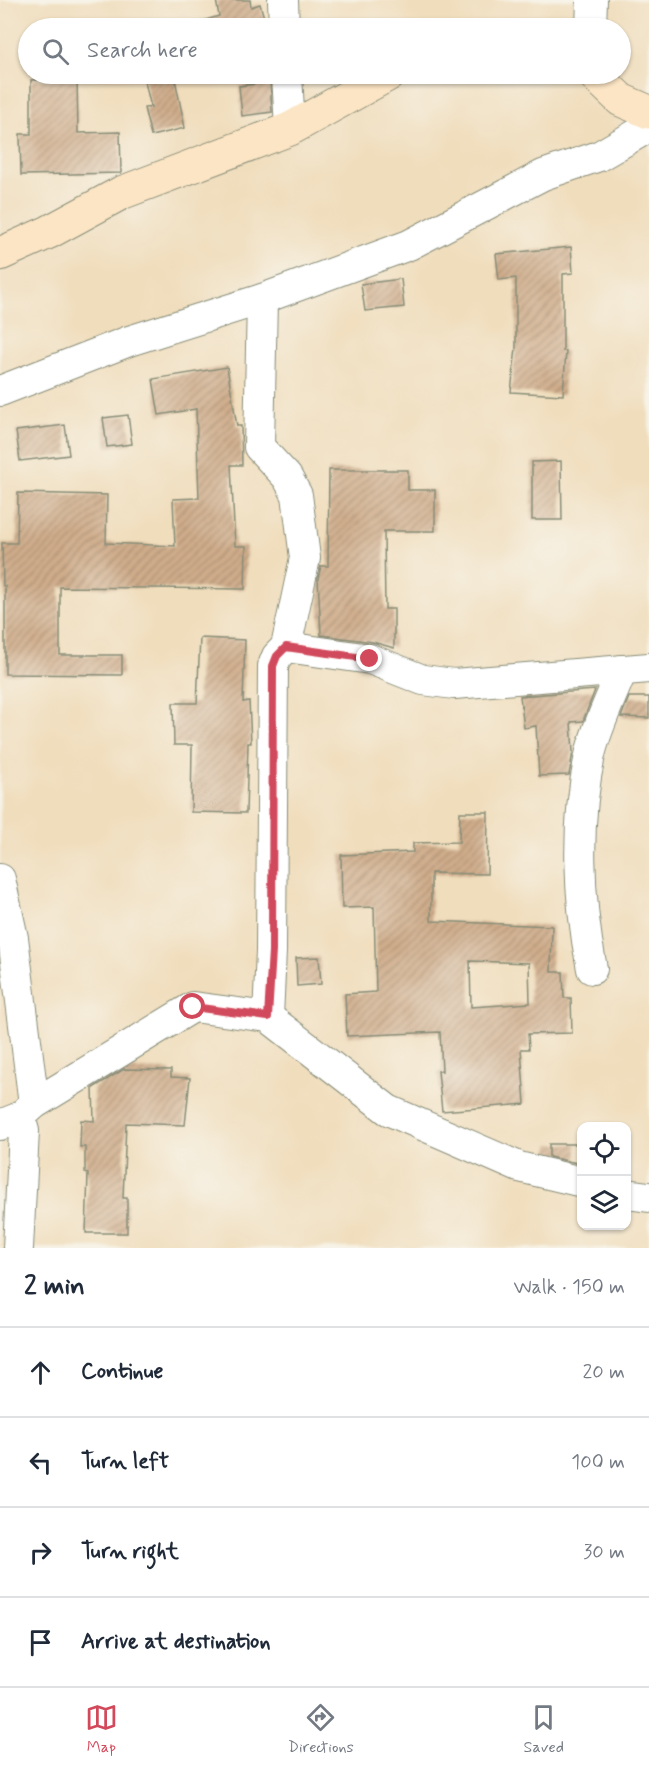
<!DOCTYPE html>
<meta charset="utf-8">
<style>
body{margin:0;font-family:Mynerve,sans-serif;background:#f6f6f7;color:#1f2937}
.controls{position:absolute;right:18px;bottom:18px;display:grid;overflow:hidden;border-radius:12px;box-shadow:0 2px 4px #0004}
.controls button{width:54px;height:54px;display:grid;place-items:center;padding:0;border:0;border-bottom:2px solid #e0e1e3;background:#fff;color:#1f2937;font:30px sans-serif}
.stop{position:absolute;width:18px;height:18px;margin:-14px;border:4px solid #d1495b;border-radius:50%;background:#fff}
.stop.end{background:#d1495b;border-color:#fff;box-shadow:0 2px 6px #0008}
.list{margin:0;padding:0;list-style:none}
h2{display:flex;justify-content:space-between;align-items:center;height:78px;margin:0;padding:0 24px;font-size:26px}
h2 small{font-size:20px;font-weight:400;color:#747a83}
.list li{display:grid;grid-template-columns:39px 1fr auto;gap:18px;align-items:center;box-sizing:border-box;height:90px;padding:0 24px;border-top:2px solid #e0e1e3}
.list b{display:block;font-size:22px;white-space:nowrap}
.list em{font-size:20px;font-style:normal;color:#747a83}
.icon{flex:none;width:33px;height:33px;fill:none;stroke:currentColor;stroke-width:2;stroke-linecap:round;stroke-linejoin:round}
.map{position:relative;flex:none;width:649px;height:1248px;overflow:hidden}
.search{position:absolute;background:#fff;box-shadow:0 2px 4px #0004;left:18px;right:18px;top:18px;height:66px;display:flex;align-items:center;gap:15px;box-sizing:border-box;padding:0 21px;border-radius:33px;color:#747a83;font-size:22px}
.sheet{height:438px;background:#fff}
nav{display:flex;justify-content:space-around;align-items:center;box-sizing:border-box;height:84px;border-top:2px solid #e0e1e3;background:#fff;font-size:16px;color:#747a83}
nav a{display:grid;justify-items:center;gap:3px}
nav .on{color:#d1495b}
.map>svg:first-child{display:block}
.building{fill:url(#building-hatch);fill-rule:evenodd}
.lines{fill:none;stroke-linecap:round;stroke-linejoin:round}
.street-casing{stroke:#888d78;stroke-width:32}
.secondary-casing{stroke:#888d78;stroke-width:35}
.street{stroke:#fff;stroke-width:30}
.secondary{stroke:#fce5c4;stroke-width:33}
.route{stroke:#d1495b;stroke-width:8}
</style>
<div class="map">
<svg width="649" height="1248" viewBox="0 0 649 1248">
<defs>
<pattern id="building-hatch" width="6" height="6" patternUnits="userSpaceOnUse" patternTransform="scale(1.5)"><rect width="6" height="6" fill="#d0ad8b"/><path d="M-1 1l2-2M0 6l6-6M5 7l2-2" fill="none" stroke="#a88e72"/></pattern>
</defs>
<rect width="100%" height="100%" fill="#f7f3e8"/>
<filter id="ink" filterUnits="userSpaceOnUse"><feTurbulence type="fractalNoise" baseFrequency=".0167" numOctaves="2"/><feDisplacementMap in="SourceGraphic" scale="12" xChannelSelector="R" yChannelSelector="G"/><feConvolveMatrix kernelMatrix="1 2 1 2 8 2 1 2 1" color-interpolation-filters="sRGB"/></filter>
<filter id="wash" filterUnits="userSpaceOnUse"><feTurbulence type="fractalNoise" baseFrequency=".008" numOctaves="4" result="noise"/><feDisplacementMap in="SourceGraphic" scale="24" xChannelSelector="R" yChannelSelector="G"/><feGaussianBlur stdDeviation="1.35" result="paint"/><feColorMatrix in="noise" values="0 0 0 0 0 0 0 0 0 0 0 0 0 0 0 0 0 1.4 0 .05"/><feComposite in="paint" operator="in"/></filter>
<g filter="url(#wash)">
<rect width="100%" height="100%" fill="#f0ddbc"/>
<g id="blocks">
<g class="building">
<polygon points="216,0 250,0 251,7 260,4 267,28 197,28 196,23 219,16"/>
<polygon points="143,74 174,74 185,128 151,136 144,108 151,107"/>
<polygon points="77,79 78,133 120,132 121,173 21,175 20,134 31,134 31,80"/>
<polygon points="270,82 272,112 242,116 239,86"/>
<polygon points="571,247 573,273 563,274 563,351 566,351 563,395 511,392 516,348 516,278 499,280 496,254"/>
<polygon points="401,279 404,307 365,311 361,284"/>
<polygon points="227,367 237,426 241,426 242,465 231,465 235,546 246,546 245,589 60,587 60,655 122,655 122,675 5,674 5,586 3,586 2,543 17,543 18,493 107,495 106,543 175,546 173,499 199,498 196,409 159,415 153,379"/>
<polygon points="128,415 132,444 107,447 103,418"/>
<polygon points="65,425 69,455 20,461 16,431"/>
<polygon points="561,461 562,520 532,520 532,462"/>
<polygon points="329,470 408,470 408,490 435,490 435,531 384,531 385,609 394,609 394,648 373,642 321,635 318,578 321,566 328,566"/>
<polygon points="200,638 245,640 243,702 249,701 251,743 248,743 246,813 191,812 192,745 174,745 173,703 197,703"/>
<polygon points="595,690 583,721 571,722 573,752 569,775 539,776 536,726 524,728 520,696"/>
<polygon points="629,697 649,697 649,718 621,717"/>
<path d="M460,812H488L487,874L431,873V921L552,926L551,972H563L564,998H571L572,1033L528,1034L529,1049H521L525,1104L442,1111L438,1071H442L440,1032L347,1036L345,994L376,992L374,907L342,908L341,855L413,852V843L459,842ZM470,961L529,963L530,1003L471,1007Z"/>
<polygon points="319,957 321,984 297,986 296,958"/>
<polygon points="124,1069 171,1070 171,1077 190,1078 185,1125 126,1123 123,1198 127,1198 127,1233 86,1233 88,1174 85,1173 85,1147 80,1147 81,1120 94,1121 93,1088"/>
<polygon points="549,1144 577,1144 577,1163 549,1157"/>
</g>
</g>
</g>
<g filter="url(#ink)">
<use href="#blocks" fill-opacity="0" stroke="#888d78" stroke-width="1.5"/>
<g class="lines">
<g class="street-casing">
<g id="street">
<polyline points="283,0 284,28"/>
<polyline points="591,28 592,0"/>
<polyline points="287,74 290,129"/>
<polyline points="0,391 129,341 262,299"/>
<polyline points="286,647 370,659 423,680 454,684 649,668"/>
<polyline points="0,879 13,938 34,1104"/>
<path d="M592,969C578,899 575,821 591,751C598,724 612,696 622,670"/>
<polyline points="0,1125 20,1117 34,1104 193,1007 268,1017"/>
<polyline points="582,1182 519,1167 388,1110 268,1017 271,951 273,666 277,656 286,647 305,558 297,495 287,477 259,447 262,299 409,245 543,175 599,156 649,127"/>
<polyline points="626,1194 649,1197"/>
<polyline points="18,1248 24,1131 20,1117"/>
</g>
</g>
<g class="secondary-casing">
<g id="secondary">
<polyline points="594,74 621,100 649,112"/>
<polyline points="0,254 49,232 121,193 290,129 389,74"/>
</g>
</g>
<use href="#street" class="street"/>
<use href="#secondary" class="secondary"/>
</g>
</g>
<g class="lines" filter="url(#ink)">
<polyline class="route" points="193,1007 268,1017 272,951 273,666 277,656 286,647 370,659"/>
</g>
</svg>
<div class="controls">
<button><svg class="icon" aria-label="locate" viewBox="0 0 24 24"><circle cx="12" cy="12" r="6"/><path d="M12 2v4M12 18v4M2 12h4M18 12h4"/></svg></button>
<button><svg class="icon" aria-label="layers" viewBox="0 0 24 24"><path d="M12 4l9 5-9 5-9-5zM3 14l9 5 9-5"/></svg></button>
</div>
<div class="stop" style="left:193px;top:1007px"></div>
<div class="stop end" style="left:370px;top:659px"></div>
<div class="search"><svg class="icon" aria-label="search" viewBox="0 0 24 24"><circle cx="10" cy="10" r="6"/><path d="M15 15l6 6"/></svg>Search here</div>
</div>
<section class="sheet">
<h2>2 min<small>Walk · 150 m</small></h2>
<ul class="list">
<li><svg class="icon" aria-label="ahead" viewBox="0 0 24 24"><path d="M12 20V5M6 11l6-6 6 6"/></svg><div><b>Continue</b></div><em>20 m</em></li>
<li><svg class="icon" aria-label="left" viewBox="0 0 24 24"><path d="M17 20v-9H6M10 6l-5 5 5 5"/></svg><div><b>Turn left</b></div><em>100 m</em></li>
<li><svg class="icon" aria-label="right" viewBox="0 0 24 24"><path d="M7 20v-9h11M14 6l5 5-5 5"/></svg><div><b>Turn right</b></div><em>30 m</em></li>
<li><svg class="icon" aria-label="arrive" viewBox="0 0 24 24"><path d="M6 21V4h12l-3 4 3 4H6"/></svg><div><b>Arrive at destination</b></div></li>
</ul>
</section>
<nav>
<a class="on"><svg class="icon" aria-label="map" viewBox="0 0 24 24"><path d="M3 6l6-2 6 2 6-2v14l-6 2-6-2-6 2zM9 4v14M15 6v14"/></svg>Map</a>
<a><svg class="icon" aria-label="directions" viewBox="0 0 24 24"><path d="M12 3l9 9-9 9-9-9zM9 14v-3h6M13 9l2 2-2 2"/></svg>Directions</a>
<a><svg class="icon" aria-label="saved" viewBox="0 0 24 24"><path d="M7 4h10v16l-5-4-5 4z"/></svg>Saved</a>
</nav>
